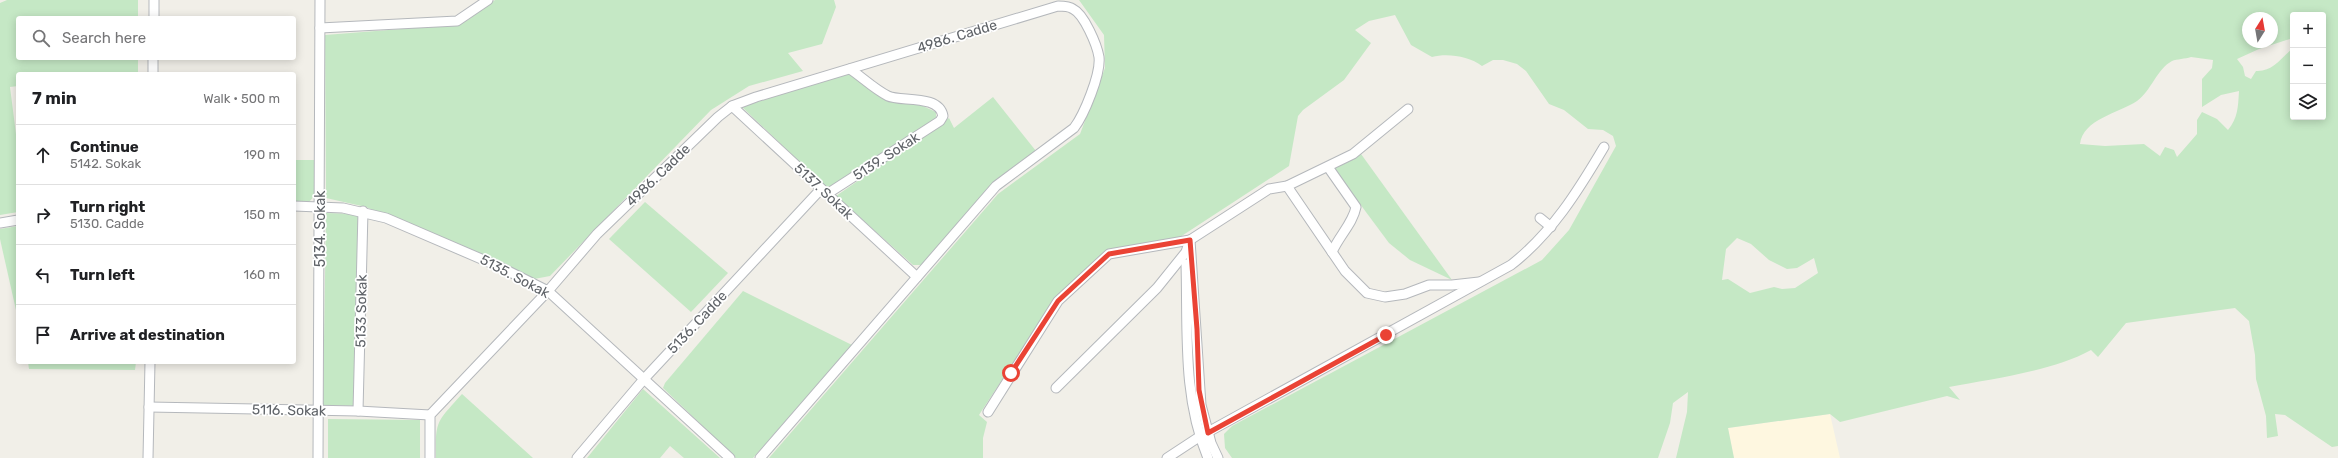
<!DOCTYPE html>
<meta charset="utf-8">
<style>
body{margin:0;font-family:Rubik,sans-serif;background:#f6f6f6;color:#202124}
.controls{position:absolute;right:12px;top:12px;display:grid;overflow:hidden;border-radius:4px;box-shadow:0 2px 10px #0003}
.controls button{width:36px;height:36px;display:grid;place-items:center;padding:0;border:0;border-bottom:1px solid #e0e0e0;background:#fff;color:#202124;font:20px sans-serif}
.compass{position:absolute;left:2242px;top:12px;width:36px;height:36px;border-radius:50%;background:#fff;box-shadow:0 2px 10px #0003;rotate:11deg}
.stop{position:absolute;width:12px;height:12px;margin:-9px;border:3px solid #ea4335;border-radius:50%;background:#fff}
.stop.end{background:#ea4335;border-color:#fff;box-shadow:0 1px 4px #0008}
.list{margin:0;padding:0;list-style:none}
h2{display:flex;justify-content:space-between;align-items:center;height:52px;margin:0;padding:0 16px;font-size:17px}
h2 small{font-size:13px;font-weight:400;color:#757577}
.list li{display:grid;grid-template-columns:26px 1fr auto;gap:12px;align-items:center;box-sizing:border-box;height:60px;padding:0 16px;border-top:1px solid #e0e0e0}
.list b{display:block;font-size:15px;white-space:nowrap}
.list p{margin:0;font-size:13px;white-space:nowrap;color:#757577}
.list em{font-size:13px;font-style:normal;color:#757577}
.icon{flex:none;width:22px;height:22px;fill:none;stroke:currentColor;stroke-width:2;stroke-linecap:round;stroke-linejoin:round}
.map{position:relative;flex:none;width:2338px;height:458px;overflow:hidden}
.search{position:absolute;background:#fff;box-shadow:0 2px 10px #0003;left:16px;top:16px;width:280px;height:44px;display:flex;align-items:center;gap:10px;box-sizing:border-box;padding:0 14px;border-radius:4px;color:#757577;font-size:15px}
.panel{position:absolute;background:#fff;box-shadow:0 2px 10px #0003;left:16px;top:72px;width:280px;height:292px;border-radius:4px}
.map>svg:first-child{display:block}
.commercial{fill:#fef7e0}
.green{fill:#c5e8c5;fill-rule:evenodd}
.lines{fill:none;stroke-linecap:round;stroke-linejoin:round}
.minor-casing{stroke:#b5b8bc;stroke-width:11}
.minor{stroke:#fff;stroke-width:9}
.route{stroke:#ea4335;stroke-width:5}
.labels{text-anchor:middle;stroke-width:3.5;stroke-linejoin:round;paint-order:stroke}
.street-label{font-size:14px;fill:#5f6368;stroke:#fff}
</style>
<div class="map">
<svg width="2338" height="458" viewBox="0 0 2338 458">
<rect width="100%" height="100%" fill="#f1efe8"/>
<polygon class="commercial" points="1830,414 1840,458 1734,458 1728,428"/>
<g class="green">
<polygon points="7,0 138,0 138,18 18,18 18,58 138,58 138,72 18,74 18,86 10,87 18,150 18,212 0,215 0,3"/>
<polygon points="495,0 834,0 836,7 822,44 788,53 803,71 749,86 711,110 550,276 534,279 366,207 326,198 325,35 452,25 468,20"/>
<path d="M1079,0H2338V446L2332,447L2285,415L2275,414L2278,436L2267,438L2266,416L2256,379L2255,355L2249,321L2235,308L2126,323L2098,357L2091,350C2053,371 1992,379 1949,387L1960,400L1947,396L1840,422L1830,414L1728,428L1734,458H1676L1687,412L1688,392L1673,403L1670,423L1658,458H1232L1225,448L1224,434L1232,426L1542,260L1569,230L1616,146L1613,136L1603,130L1588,129L1564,110L1549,104L1526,71L1517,64L1503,60H1493L1482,66C1469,56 1447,53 1432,57L1411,45L1395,15L1369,21L1355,30L1371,43L1344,80L1303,110L1298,116L1289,166L1177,239L1105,252L1055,299L979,415L987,422L983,438V458H769L998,194L1080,134L1105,68L1104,35ZM2293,15H2323V117H2293V48C2281,58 2273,72 2256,71L2251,79L2245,76L2243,67L2237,59L2259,49L2293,38ZM2248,18H2272V42H2248ZM2191,57L2213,60L2212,68L2202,79V107L2221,95L2239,91C2238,107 2238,118 2228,130L2217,119L2202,112L2197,120V134L2177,157L2174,150L2165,147L2160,156L2144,144L2105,146L2080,144C2083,119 2119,113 2137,101C2151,91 2157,69 2172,61C2177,59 2185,59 2191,57ZM1737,238L1751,244L1769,260L1787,269L1797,268L1814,258L1818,273L1795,288L1782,289L1774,287L1750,293L1728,279L1722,280L1726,249Z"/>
<polygon points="848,72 936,112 936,118 828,189 742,107"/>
<polygon points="993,97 1036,151 987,189 923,265 913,265 836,196 949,118 954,128"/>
<polygon points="1361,154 1452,280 1410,260 1389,243 1334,169"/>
<polygon points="294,160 317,160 316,194 309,202 294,202"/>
<polygon points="645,202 728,273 691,312 609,239"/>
<polygon points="326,213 358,214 355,406 323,405"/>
<polygon points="18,226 18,319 0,239 0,229"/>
<polygon points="743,291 852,345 753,458 736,458 663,388 665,383"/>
<polygon points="28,362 136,362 135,370 29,369"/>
<polygon points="643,389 720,458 684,458 670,446 660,458 587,458"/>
<path d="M462,394L533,458H436C435,420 437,422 462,394Z"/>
<polygon points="328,419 420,420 420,458 328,458"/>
</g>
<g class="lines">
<g class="minor-casing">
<g id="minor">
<polyline points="154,18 154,0"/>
<polyline points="320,28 457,21 488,0"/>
<polyline points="153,74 153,58"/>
<polyline points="732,106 917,277"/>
<path d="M1328,167L1356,207C1353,223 1339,236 1332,252"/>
<polyline points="1287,186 1345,271 1367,293 1385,297 1405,294 1429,285 1452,285 1479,282"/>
<path d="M827,194L940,121L943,116C939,94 900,102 888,96C874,89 862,77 850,69"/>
<polyline points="294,206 343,208 386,218 500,267 548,291 730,458"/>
<polyline points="1540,218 1551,227"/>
<polyline points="0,223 18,220"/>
<path d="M1186,264C1188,328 1182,397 1208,458"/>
<polyline points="1056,388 1157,288 1186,252 1190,240 1269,189 1287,186 1353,154 1408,109"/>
<polyline points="149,407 358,411 430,415"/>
<polyline points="358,411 363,211"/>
<polyline points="988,412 1058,301 1109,254 1190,240 1201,405 1211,443 1218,458"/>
<polyline points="148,458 150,362"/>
<polyline points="318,458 320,0"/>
<path d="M430,458V415L548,291L597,234L718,117L732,106L756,97L1058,6C1063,6 1069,6 1073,9C1084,14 1097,45 1099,57C1101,74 1084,115 1074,128L996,186L760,458"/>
<polyline points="577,458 644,379 821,189"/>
<path d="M1167,458L1199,437L1511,265C1552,233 1578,191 1604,147"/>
</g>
</g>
<use href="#minor" class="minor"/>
</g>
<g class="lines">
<polyline class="route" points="1011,373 1058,301 1109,254 1190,240 1197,329 1199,390 1208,433 1386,335"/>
</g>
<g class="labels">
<g class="street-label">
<text transform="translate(957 36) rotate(-17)" y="5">4986. Cadde</text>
<text transform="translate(886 156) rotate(-33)" y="5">5139. Sokak</text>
<text transform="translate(658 175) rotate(-44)" y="5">4986. Cadde</text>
<text transform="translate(824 191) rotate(43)" y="5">5137. Sokak</text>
<text transform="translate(320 229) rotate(-90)" y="5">5134. Sokak</text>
<text transform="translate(515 276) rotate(28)" y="5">5135. Sokak</text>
<text transform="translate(361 311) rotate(-89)" y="5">5133 Sokak</text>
<text transform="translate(697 322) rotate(-47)" y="5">5136. Cadde</text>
<text transform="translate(289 410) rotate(1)" y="5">5116. Sokak</text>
</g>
</g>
</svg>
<div class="controls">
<button>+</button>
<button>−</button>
<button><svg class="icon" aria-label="layers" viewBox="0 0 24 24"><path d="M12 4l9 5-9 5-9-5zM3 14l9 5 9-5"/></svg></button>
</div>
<svg class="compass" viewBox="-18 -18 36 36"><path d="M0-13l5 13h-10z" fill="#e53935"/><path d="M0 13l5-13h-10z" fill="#757577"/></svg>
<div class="stop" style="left:1011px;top:373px"></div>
<div class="stop end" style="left:1386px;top:335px"></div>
<div class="search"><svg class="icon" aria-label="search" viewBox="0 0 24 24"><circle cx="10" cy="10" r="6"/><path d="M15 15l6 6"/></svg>Search here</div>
<section class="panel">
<h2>7 min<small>Walk · 500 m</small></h2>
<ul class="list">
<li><svg class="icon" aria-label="ahead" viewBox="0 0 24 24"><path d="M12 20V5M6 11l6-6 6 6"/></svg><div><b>Continue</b><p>5142. Sokak</p></div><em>190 m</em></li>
<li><svg class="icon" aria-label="right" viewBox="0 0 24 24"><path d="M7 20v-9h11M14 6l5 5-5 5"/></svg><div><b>Turn right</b><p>5130. Cadde</p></div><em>150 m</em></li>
<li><svg class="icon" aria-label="left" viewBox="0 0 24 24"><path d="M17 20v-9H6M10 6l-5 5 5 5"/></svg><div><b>Turn left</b></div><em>160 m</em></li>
<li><svg class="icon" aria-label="arrive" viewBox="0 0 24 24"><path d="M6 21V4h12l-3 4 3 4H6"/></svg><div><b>Arrive at destination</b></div></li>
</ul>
</section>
</div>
